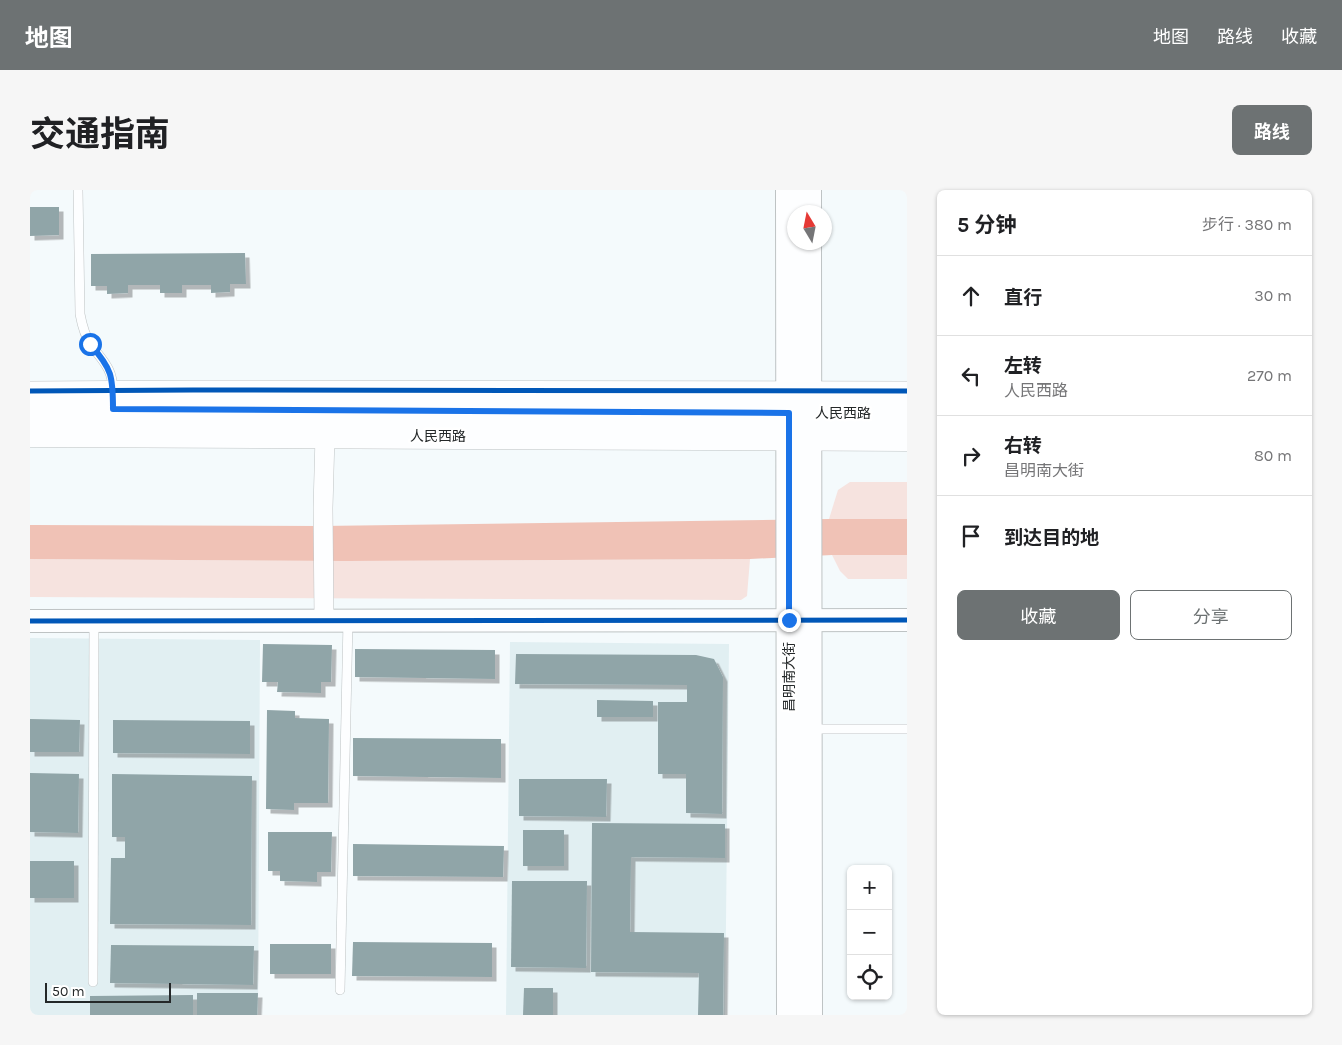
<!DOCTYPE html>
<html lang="zh">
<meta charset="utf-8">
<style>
body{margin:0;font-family:Karla,"Noto Sans SC",sans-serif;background:#f6f6f6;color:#202124}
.controls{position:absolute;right:15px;bottom:15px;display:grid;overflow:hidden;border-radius:8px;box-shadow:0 1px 4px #0004}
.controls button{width:45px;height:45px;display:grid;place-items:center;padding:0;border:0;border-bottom:1px solid #e0e0e0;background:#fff;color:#202124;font:25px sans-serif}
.compass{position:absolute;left:757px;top:15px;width:45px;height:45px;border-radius:50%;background:#fff;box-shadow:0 1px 4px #0004;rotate:350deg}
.scale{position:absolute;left:15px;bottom:12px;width:126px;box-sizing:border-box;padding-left:5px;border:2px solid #242829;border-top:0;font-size:14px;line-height:18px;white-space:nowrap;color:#242829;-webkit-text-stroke:4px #fff;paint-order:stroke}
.stop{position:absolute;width:15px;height:15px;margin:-11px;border:4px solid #1a73e8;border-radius:50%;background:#fff}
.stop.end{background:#1a73e8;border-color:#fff;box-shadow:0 1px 5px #0008}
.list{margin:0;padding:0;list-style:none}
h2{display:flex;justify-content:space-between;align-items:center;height:65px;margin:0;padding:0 20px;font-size:21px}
h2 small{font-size:16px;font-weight:400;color:#757577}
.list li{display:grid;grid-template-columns:32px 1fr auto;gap:15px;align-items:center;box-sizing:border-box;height:80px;padding:0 20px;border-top:1px solid #e0e0e0}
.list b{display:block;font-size:19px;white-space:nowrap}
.list p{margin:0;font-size:16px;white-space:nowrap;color:#757577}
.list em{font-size:16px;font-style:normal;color:#757577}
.actions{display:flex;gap:10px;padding:15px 20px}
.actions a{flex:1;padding:11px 0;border:1px solid #6d7273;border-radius:8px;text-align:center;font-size:18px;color:#6d7273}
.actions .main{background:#6d7273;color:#fff}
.icon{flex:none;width:28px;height:28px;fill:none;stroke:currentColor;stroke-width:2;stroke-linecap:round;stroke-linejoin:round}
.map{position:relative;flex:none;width:877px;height:825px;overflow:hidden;border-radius:8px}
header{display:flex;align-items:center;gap:30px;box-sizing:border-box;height:70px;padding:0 25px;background:#6d7273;color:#fff}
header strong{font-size:24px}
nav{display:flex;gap:28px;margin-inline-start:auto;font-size:18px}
.intro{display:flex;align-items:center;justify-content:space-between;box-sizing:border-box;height:120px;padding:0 30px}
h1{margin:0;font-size:35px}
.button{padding:12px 22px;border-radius:8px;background:#6d7273;color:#fff;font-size:18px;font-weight:700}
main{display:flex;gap:30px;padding:0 30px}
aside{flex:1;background:#fff;border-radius:8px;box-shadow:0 1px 4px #0004}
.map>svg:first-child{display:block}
.built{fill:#e1eff2}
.green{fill:#f6e3df}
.water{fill:#f0c2b6}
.building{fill:#90a5a8;filter:url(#shadow)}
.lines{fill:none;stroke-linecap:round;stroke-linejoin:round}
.service-casing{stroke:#bec3c4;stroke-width:10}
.minor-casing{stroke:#bec3c4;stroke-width:20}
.tertiary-casing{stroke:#bec3c4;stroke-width:24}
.secondary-casing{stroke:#bec3c4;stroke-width:28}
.primary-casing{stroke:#bec3c4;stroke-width:29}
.service{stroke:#fdfeff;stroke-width:9}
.minor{stroke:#fdfeff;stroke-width:19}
.tertiary{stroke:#fdfeff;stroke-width:22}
.secondary{stroke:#fdfeff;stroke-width:26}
.primary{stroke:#fdfeff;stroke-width:28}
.cycleway-casing{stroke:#fff;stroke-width:8}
.cycleway{stroke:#0057b8;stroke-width:5}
.route{stroke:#1a73e8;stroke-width:6}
.labels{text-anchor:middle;stroke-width:5;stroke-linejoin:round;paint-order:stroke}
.street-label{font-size:14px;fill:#242829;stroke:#fff}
</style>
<header>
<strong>地图</strong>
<nav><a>地图</a><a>路线</a><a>收藏</a></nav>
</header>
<div class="intro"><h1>交通指南</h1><a class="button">路线</a></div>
<main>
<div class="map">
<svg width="877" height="825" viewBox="0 0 877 825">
<defs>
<filter id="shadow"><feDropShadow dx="4.5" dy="4.5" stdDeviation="0" flood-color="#0004"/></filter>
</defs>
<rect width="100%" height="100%" fill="#f4fafc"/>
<g class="built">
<polygon points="0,448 230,450 228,825 0,825"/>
<polygon points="480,452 699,454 695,825 476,825"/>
</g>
<g class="green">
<polygon points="820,292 877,292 877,329 799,329 808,300"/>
<polygon points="802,365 877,365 877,389 818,389 810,381"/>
<polygon points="0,369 315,371 720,369 717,406 711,410 0,407"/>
</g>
<polygon class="water" points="799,329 877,329 877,365 802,365 720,369 315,371 0,369 0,335 291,336"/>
<g class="building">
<polygon points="0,17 29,17 29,45 0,46"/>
<polygon points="215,63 216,94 200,94 200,102 181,103 181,95 152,95 152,103 130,103 130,95 98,95 98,103 77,104 77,96 61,96 61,64"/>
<polygon points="233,454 302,455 301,492 291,492 291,503 247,502 248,492 232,492"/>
<polygon points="325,459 465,460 465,489 325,487"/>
<polygon points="486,464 666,465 684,469 693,487 692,624 656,623 656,584 628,584 628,512 657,512 657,495 485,494"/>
<polygon points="567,510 623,511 623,527 567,527"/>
<polygon points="237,520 265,521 265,528 299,529 298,613 264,613 264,620 236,619"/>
<polygon points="0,529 50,530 49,562 0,562"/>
<polygon points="83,530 220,531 220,564 83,563"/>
<polygon points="323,548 471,549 471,588 323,586"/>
<polygon points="0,583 49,584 48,643 0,642"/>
<polygon points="82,584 222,586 221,735 80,734 81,668 95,668 95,647 82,647"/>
<polygon points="489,589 577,589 576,627 489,626"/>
<polygon points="562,633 695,634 695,668 601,667 600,742 694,743 693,825 668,825 669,783 561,782"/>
<rect x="493" y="640" width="41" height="36"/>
<polygon points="238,642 302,642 301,682 287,682 287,692 250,691 250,681 238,681"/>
<polygon points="323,654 474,656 473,687 323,686"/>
<rect x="0" y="671" width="44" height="37"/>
<polygon points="482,691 557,691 556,778 481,777"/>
<polygon points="323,752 462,753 462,787 322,786"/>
<rect x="240" y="754" width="61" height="30"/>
<polygon points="81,755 224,756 223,795 80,793"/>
<polygon points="494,798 523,798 523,825 493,825"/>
<polygon points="167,803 228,803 227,825 167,825"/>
<polygon points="163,805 163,825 60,825 60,806"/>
</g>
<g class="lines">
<g class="service-casing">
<g id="service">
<path d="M48,0L50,124C52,135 55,146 61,155C73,171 83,179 83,201"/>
<polyline points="781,539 877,539"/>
<polyline points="63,792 64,431"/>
<polyline points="310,800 318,431"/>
</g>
</g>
<g class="minor-casing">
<g id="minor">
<polyline points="0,201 163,200 877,201"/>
<polyline points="294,430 293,318 295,246"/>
</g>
</g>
<g class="tertiary-casing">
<polyline id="tertiary" points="0,431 877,430"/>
</g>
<g class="secondary-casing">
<g id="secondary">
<polyline points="759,0 760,825"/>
<polyline points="778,22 778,0"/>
<polyline points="778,52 779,825"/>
</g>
</g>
<g class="primary-casing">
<g id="primary">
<polyline points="0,219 877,223"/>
<polyline points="0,243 877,247"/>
</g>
</g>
<use href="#service" class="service"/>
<use href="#minor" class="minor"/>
<use href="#tertiary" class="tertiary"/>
<use href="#secondary" class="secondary"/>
<use href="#primary" class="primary"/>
<g class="cycleway-casing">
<g id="cycleway">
<polyline points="0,201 163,200 877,201"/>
<polyline points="0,431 877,430"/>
</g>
</g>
<use href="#cycleway" class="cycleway"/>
</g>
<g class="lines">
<path class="route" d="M60,154C82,179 83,186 83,219L759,223V430"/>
</g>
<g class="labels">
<g class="street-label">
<text x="813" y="228">人民西路</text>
<text x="408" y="251">人民西路</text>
<text transform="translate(759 487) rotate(-90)" y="5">昌明南大街</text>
</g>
</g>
</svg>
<div class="controls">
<button>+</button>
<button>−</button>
<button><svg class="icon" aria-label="locate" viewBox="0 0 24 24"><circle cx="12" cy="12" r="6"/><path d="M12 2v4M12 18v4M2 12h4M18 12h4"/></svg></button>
</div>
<svg class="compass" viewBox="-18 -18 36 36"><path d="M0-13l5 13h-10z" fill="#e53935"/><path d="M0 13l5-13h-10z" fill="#757577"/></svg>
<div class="scale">50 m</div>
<div class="stop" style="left:60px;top:154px"></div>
<div class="stop end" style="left:759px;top:430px"></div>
</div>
<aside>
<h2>5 分钟<small>步行 · 380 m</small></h2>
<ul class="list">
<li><svg class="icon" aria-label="ahead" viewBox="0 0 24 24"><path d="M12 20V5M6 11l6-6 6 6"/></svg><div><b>直行</b></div><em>30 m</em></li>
<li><svg class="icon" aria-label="left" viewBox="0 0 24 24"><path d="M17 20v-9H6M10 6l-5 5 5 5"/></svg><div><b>左转</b><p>人民西路</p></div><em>270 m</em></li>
<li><svg class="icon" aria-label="right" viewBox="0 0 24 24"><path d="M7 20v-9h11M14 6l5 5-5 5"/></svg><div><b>右转</b><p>昌明南大街</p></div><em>80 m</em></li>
<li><svg class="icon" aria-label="arrive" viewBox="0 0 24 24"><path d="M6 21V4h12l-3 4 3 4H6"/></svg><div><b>到达目的地</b></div></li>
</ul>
<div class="actions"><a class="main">收藏</a><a>分享</a></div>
</aside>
</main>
